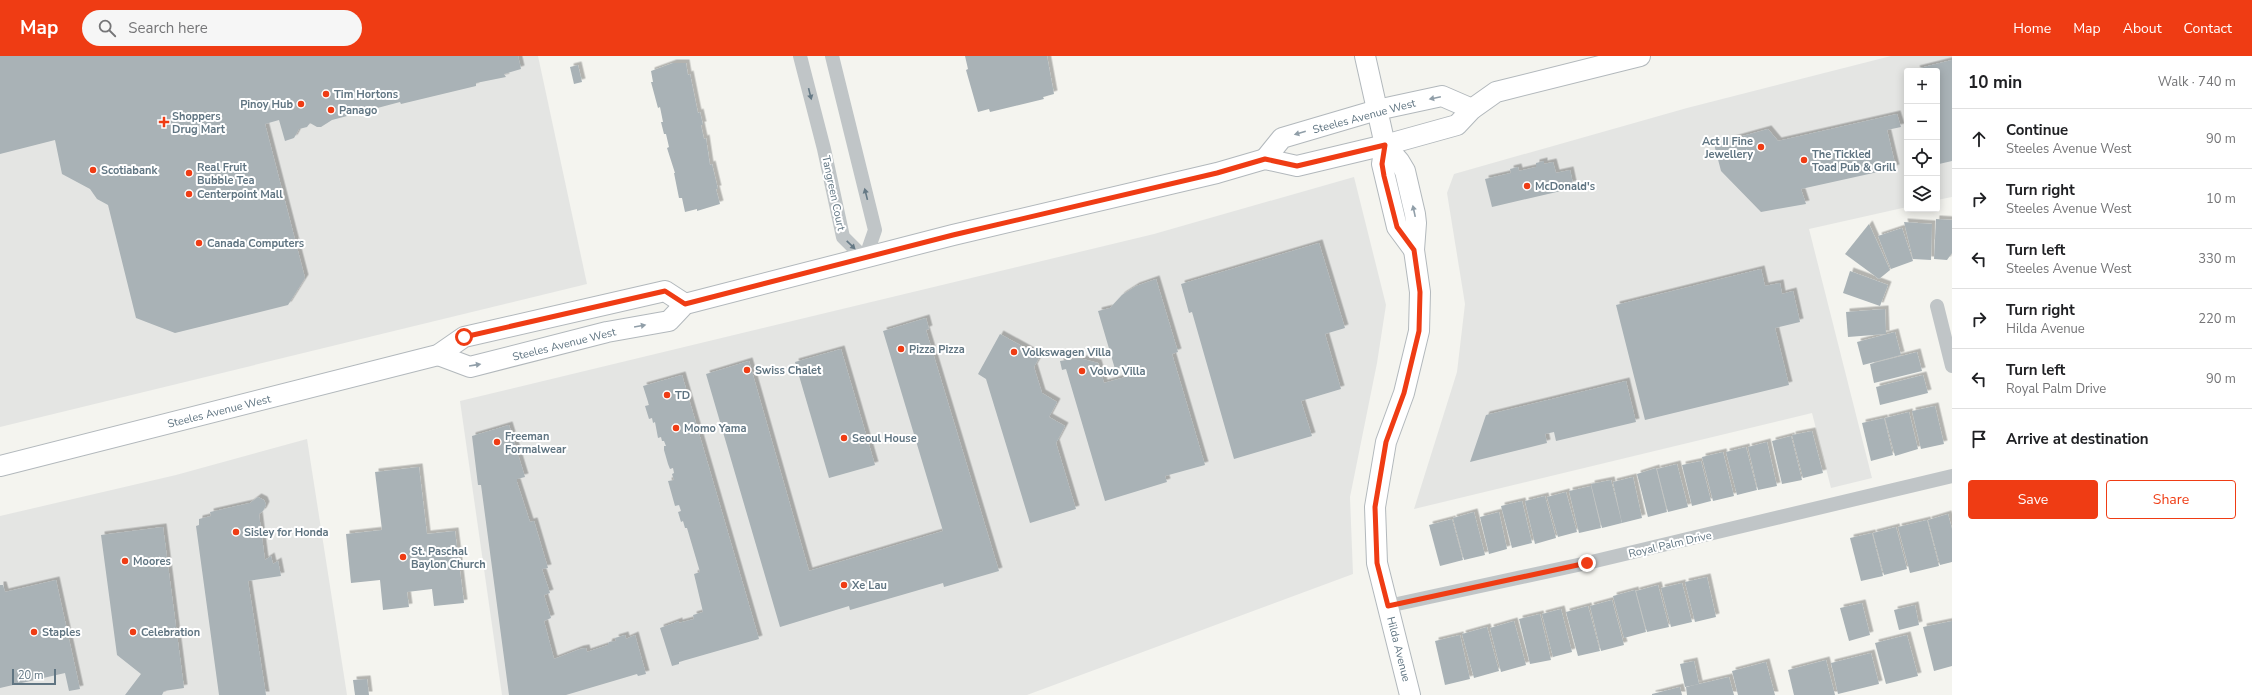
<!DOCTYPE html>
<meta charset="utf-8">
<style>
body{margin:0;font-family:"Nunito Sans",sans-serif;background:#f6f6f6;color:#202124}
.controls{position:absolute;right:12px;top:12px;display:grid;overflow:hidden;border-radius:4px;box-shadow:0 2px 10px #0003}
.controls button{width:36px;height:36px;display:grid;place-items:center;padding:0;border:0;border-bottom:1px solid #e0e0e0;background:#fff;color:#202124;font:20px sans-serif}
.scale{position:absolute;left:12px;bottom:10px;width:44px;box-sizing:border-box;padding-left:4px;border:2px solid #607582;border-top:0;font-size:11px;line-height:14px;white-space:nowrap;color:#607582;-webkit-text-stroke:3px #fff;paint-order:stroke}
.stop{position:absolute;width:12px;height:12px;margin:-9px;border:3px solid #ef3c14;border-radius:50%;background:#fff}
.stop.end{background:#ef3c14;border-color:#fff;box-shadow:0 1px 4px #0008}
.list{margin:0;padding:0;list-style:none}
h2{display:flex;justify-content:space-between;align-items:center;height:52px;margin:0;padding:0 16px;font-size:17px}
h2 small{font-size:13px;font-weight:400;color:#757577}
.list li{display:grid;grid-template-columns:26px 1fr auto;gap:12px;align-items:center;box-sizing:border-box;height:60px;padding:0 16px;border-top:1px solid #e0e0e0}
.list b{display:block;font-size:15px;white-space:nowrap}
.list p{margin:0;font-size:13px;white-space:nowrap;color:#757577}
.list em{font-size:13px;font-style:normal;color:#757577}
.actions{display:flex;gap:8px;padding:12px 16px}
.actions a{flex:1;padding:9px 0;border:1px solid #ef3c14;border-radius:4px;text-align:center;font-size:14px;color:#ef3c14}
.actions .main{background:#ef3c14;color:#fff}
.icon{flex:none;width:22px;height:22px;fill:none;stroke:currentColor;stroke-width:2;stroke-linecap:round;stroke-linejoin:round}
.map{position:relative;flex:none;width:1952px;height:639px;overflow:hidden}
header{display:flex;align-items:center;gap:24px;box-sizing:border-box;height:56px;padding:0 20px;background:#ef3c14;color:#fff}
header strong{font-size:19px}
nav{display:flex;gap:22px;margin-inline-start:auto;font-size:14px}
.search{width:280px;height:36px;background:#f6f6f6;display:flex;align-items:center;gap:10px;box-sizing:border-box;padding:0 14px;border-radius:22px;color:#757577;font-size:15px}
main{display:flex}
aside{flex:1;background:#fff}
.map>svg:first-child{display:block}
.built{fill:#e4e5e3}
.building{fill:#a9b2b6;filter:url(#shadow)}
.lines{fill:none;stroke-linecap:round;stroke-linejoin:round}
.secondary-casing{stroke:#b2b8bc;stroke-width:22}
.street{stroke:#c0c5c7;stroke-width:14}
.secondary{stroke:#fff;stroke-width:20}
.oneway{fill:#657985}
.oneway2{fill:#909ea8}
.route{stroke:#ef3c14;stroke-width:5}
.poi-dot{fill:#ef3c14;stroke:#fff;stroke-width:1.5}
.labels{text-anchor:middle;stroke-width:4;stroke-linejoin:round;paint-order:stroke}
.poi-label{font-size:11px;font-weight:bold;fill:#607582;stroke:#fff;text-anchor:start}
.street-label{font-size:11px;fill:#607582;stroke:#fff}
</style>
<header>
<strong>Map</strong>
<div class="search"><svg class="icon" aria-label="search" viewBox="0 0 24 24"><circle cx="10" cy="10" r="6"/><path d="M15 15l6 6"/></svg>Search here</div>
<nav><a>Home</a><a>Map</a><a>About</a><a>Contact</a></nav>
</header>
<main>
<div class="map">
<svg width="1952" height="639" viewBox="0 0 1952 639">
<defs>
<filter id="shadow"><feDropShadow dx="3.5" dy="-3.5" stdDeviation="0" flood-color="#0004"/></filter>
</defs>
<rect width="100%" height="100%" fill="#f4f4ef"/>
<g class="built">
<polygon points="0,0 538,0 587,228 0,371"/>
<polygon points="1891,0 1952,0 1952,141 1937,144 1937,15 1907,15 1907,151 1809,173 1872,422 1831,432 1812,357 1414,453 1457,316 1465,248 1447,137 1454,118 1687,52"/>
<polygon points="1354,121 1386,249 1377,307 1350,441 1353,518 1027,639 502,639 460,345 1154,178"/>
<polygon points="307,383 347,639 0,639 0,460 176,419"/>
</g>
<g class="building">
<polygon points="0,0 518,0 521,13 504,18 506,21 476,27 476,30 401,48 400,46 332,64 321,71 317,71 310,67 307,71 299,73 294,82 285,85 279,64 265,68 305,222 288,249 175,277 136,262 108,149 97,143 90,133 62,118 55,84 0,98"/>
<polygon points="965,0 1047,0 1054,38 1043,41 1044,43 990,56 989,53 978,56 966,14 968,13"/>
<polygon points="1952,4 1952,105 1939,108 1937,99 1937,15 1917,15 1916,13"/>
<polygon points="673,7 686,7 688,19 690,18 698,57 700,56 703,69 701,69 704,83 706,82 710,109 712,108 718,133 716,133 720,148 697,155 697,153 685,156 682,142 679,142 674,117 675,117 667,92 669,91 666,78 664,78 661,66 663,66 660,51 658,52 651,26 653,26 651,15"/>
<polygon points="578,9 582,26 574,28 570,11"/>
<polygon points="1897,58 1901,71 1887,74 1896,112 1801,133 1806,148 1761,156 1721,115 1714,88 1768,73 1778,85"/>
<polygon points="1544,105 1544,108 1553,106 1556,117 1570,114 1573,128 1560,131 1561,135 1492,151 1485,123 1511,117 1510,113 1518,111 1519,115 1536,111 1536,107"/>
<polygon points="1936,163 1952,164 1952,197 1947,204 1934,203"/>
<polygon points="1904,166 1932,168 1931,204 1913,203"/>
<polygon points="1869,168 1890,214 1879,223 1845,198"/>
<polygon points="1902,172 1913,205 1891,213 1878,180"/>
<polygon points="1319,187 1345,272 1325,278 1341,333 1301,345 1312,380 1234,403 1192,256 1189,257 1181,228"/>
<polygon points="1761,213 1765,230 1780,227 1782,238 1793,235 1800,266 1775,272 1789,329 1645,364 1616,249"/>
<polygon points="1850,215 1888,229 1880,250 1843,237"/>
<polygon points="1156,223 1178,296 1172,298 1205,409 1165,420 1167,426 1105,445 1066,313 1062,314 1060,305 1079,302 1098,307 1104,327 1129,320 1126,310 1115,313 1098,255 1110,252 1122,239 1136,230"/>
<polygon points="1885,253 1886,278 1848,281 1846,256"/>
<polygon points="926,262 929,273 926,274 999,515 944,531 943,527 850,554 849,550 780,571 706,318 749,305 809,515 943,475 883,275"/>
<polygon points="1895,276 1901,299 1863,309 1857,286"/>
<polygon points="1000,278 1040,300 1034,311 1042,337 1057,346 1049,361 1065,370 1056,387 1076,453 1030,467 986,323 978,318"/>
<polygon points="841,293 875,409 829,422 795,306"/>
<polygon points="1917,296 1922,315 1874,327 1870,308"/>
<polygon points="682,319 759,583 679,606 679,608 672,610 660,572 679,565 679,567 694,563 693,559 703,556 694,518 700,516 687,472 685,472 683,465 681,466 678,456 681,455 679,449 675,450 668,425 674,424 672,418 674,417 673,412 670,413 668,408 664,394 664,390 666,390 664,385 662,385 661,381 658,382 655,366 653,367 652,362 649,363 645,350 649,349 643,330"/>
<polygon points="1923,319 1928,337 1880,349 1876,331"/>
<polygon points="1626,325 1636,366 1556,385 1554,376 1545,378 1547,387 1470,406 1486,359"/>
<polygon points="1935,350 1944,388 1921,393 1912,355"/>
<polygon points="1909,356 1918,393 1895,400 1885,362"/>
<polygon points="1884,362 1893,399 1871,405 1862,367"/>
<polygon points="509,369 525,421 517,423 517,426 530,466 534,465 548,512 542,513 550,537 544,539 551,562 544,565 554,603 580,593 586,592 587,596 608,589 609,586 616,585 615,582 625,579 626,583 635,579 646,618 638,620 637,618 566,639 509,639 481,429 478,429 472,380"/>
<polygon points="1812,375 1823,417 1803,422 1792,379"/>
<polygon points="1791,380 1802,424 1782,428 1772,385"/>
<polygon points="1767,386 1777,430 1758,434 1748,391"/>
<polygon points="1746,391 1757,434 1737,439 1726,396"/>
<polygon points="1723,396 1734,440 1713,445 1702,401"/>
<polygon points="1701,405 1711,445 1692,450 1682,409"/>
<polygon points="1677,408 1688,451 1668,456 1657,413"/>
<polygon points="419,411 427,478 455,475 464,547 434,550 432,533 407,536 409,551 383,554 380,524 351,527 346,478 382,474 375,416"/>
<polygon points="1656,412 1667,456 1648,461 1637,418"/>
<polygon points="1633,421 1642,462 1622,467 1613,426"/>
<polygon points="1611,424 1622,467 1602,472 1591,428"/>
<polygon points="1591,430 1601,472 1579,477 1569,435"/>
<polygon points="1566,436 1577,476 1558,481 1547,441"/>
<polygon points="1545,440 1556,482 1535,488 1525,445"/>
<polygon points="258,441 264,444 266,449 263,455 259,458 265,504 271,500 273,508 278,505 281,520 248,525 266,639 219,639 196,470 199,469 199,463 211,460 210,456 250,447"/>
<polygon points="1522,445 1532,487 1512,492 1501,450"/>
<polygon points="1474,456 1485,499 1464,504 1453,462"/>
<polygon points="1499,456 1507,493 1489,498 1480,461"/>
<polygon points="1948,458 1952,473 1952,506 1940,509 1928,464"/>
<polygon points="1452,463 1463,504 1440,510 1429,469"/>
<polygon points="1927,464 1939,510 1910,517 1898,471"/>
<polygon points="163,471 184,632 164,635 162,639 125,639 141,618 117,599 101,479"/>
<polygon points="1896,471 1907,513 1884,519 1873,477"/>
<polygon points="1872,477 1883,520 1861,525 1850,482"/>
<polygon points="1707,521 1716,561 1695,566 1685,526"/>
<polygon points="56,524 80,633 69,635 65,617 0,632 0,529 3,529 5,536"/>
<polygon points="1682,527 1692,566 1671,571 1661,532"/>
<polygon points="1658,529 1669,571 1647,576 1636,535"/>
<polygon points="1635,534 1646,576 1624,582 1613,540"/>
<polygon points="1612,544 1624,589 1601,595 1590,550"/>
<polygon points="1862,547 1870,579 1849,585 1840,552"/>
<polygon points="1915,549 1919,569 1899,574 1894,554"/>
<polygon points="1588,550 1600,595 1578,600 1566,556"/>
<polygon points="1561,553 1572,596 1553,601 1542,558"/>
<polygon points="1540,558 1551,604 1530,608 1519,563"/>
<polygon points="1514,565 1526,609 1501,616 1490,572"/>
<polygon points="1952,565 1952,610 1934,615 1923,571"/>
<polygon points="1487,571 1499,615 1474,622 1462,578"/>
<polygon points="1460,579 1470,623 1445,629 1435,585"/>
<polygon points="1907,579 1918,620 1886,628 1875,587"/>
<polygon points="1871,597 1879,628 1838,638 1831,607"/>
<polygon points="1826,604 1835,639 1794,639 1788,614"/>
<polygon points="1694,605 1699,628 1685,631 1680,608"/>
<polygon points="1766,606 1775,639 1738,639 1732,615"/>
<polygon points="1729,621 1734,639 1687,639 1686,631"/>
<polygon points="367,623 369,639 355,639 353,624"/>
<polygon points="1680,631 1682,639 1652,639 1652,638"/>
</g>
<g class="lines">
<g class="secondary-casing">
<g id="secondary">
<polyline points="1365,0 1385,89 1382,108 1397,171 1414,194"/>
<polyline points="1385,89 1399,105 1405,115 1415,158 1416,167 1414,194 1420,236 1419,275 1404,337 1386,386 1375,451 1377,507 1410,639"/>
<polyline points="1265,103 1282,82 1377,54 1442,40 1472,53"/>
<polyline points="438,299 470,311 607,276 669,265 685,248 953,179 1217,117 1265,103 1297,110 1385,89 1457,69 1472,53 1496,36 1640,0"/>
<polyline points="0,410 438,299 464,281 665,235 685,248"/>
</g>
</g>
<g class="street">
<polyline points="800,0 824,93 843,181 865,203 875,174 832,0"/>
<polyline points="1937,250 1952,310"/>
<polyline points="1388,550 1587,507 1952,420"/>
</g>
<use href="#secondary" class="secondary"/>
</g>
<defs><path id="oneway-solid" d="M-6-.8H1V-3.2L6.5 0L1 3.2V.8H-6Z"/></defs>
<g class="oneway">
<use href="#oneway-solid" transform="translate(810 38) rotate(76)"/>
<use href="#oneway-solid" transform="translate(866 138) rotate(-104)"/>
<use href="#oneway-solid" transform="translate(851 189) rotate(44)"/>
</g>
<g class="oneway2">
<use href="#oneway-solid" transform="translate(1435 42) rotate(168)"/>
<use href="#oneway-solid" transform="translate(1300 77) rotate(164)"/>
<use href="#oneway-solid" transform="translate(1414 155) rotate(-102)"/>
<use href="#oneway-solid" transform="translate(640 270) rotate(-10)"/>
<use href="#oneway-solid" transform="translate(475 309) rotate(-9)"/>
</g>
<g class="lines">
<polyline class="route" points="464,281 665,235 685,248 953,179 1217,117 1265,103 1297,110 1385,89 1382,108 1384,120 1397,171 1414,194 1420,236 1419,275 1404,337 1386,386 1375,451 1377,507 1388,550 1587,507"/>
</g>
<g class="poi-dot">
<circle cx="326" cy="38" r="4"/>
<circle cx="301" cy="48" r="4"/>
<circle cx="331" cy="54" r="4"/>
<path d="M162 60h4v4h4v4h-4v4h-4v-4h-4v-4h4z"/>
<circle cx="1761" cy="91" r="4"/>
<circle cx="1804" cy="104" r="4"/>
<circle cx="93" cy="114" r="4"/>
<circle cx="189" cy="117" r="4"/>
<circle cx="1527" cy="130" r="4"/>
<circle cx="189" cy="138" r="4"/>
<circle cx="199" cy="187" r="4"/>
<circle cx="901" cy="293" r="4"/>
<circle cx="1014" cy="296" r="4"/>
<circle cx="747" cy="314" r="4"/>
<circle cx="1082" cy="315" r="4"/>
<circle cx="667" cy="339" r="4"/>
<circle cx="676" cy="372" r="4"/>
<circle cx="844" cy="382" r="4"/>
<circle cx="497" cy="386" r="4"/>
<circle cx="236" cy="476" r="4"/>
<circle cx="403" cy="501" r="4"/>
<circle cx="125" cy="505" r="4"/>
<circle cx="844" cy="529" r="4"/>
<circle cx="34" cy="576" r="4"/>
<circle cx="133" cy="576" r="4"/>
</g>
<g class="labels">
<g class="poi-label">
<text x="334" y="42">Tim Hortons</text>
<text x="293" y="52" text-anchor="end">Pinoy Hub</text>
<text x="339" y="58">Panago</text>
<text x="172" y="64">Shoppers<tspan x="172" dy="13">Drug Mart</tspan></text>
<text x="1753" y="89" text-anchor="end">Act II Fine<tspan x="1753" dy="13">Jewellery</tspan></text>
<text x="1812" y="102">The Tickled<tspan x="1812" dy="13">Toad Pub &amp; Grill</tspan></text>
<text x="197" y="115">Real Fruit<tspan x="197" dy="13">Bubble Tea</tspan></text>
<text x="101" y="118">Scotiabank</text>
<text x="1535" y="134">McDonald's</text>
<text x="197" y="142">Centerpoint Mall</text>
<text x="207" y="191">Canada Computers</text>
<text x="909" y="297">Pizza Pizza</text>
<text x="1022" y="300">Volkswagen Villa</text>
<text x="755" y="318">Swiss Chalet</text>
<text x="1090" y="319">Volvo Villa</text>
<text x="675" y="343">TD</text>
<text x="684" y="376">Momo Yama</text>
<text x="505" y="384">Freeman<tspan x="505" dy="13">Formalwear</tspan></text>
<text x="852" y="386">Seoul House</text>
<text x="244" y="480">Sisley for Honda</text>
<text x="411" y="499">St. Paschal<tspan x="411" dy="13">Baylon Church</tspan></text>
<text x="133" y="509">Moores</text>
<text x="852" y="533">Xe Lau</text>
<text x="42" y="580">Staples</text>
<text x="141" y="580">Celebration</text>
</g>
<g class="street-label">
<text transform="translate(1364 60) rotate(-15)" y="4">Steeles Avenue West</text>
<text transform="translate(834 137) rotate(78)" y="4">Tangreen Court</text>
<text transform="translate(564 288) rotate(-14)" y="4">Steeles Avenue West</text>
<text transform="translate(219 355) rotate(-14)" y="4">Steeles Avenue West</text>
<text transform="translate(1670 488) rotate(-13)" y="4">Royal Palm Drive</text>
<text transform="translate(1399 593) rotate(76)" y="4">Hilda Avenue</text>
</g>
</g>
</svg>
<div class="controls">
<button>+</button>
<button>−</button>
<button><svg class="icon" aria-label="locate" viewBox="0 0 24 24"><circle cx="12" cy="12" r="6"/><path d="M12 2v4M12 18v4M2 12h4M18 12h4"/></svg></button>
<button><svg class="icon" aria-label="layers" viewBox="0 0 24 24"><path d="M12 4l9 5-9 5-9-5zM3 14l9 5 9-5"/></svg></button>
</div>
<div class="scale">20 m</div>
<div class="stop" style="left:464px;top:281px"></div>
<div class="stop end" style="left:1587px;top:507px"></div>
</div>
<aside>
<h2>10 min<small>Walk · 740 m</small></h2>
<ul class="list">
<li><svg class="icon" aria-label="ahead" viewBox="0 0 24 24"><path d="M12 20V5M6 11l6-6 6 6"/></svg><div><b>Continue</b><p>Steeles Avenue West</p></div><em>90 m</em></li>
<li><svg class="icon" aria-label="right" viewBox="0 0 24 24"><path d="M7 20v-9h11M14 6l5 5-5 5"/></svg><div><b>Turn right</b><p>Steeles Avenue West</p></div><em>10 m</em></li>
<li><svg class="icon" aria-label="left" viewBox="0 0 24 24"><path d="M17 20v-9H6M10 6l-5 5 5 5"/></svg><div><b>Turn left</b><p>Steeles Avenue West</p></div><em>330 m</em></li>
<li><svg class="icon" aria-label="right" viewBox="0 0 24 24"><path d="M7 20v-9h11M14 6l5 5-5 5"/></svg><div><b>Turn right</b><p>Hilda Avenue</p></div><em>220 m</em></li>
<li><svg class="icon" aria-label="left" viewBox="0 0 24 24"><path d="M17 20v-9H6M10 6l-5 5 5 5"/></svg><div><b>Turn left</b><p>Royal Palm Drive</p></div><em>90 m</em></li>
<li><svg class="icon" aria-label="arrive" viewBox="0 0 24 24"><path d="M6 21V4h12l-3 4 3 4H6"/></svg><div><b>Arrive at destination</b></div></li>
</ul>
<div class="actions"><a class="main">Save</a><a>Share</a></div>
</aside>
</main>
